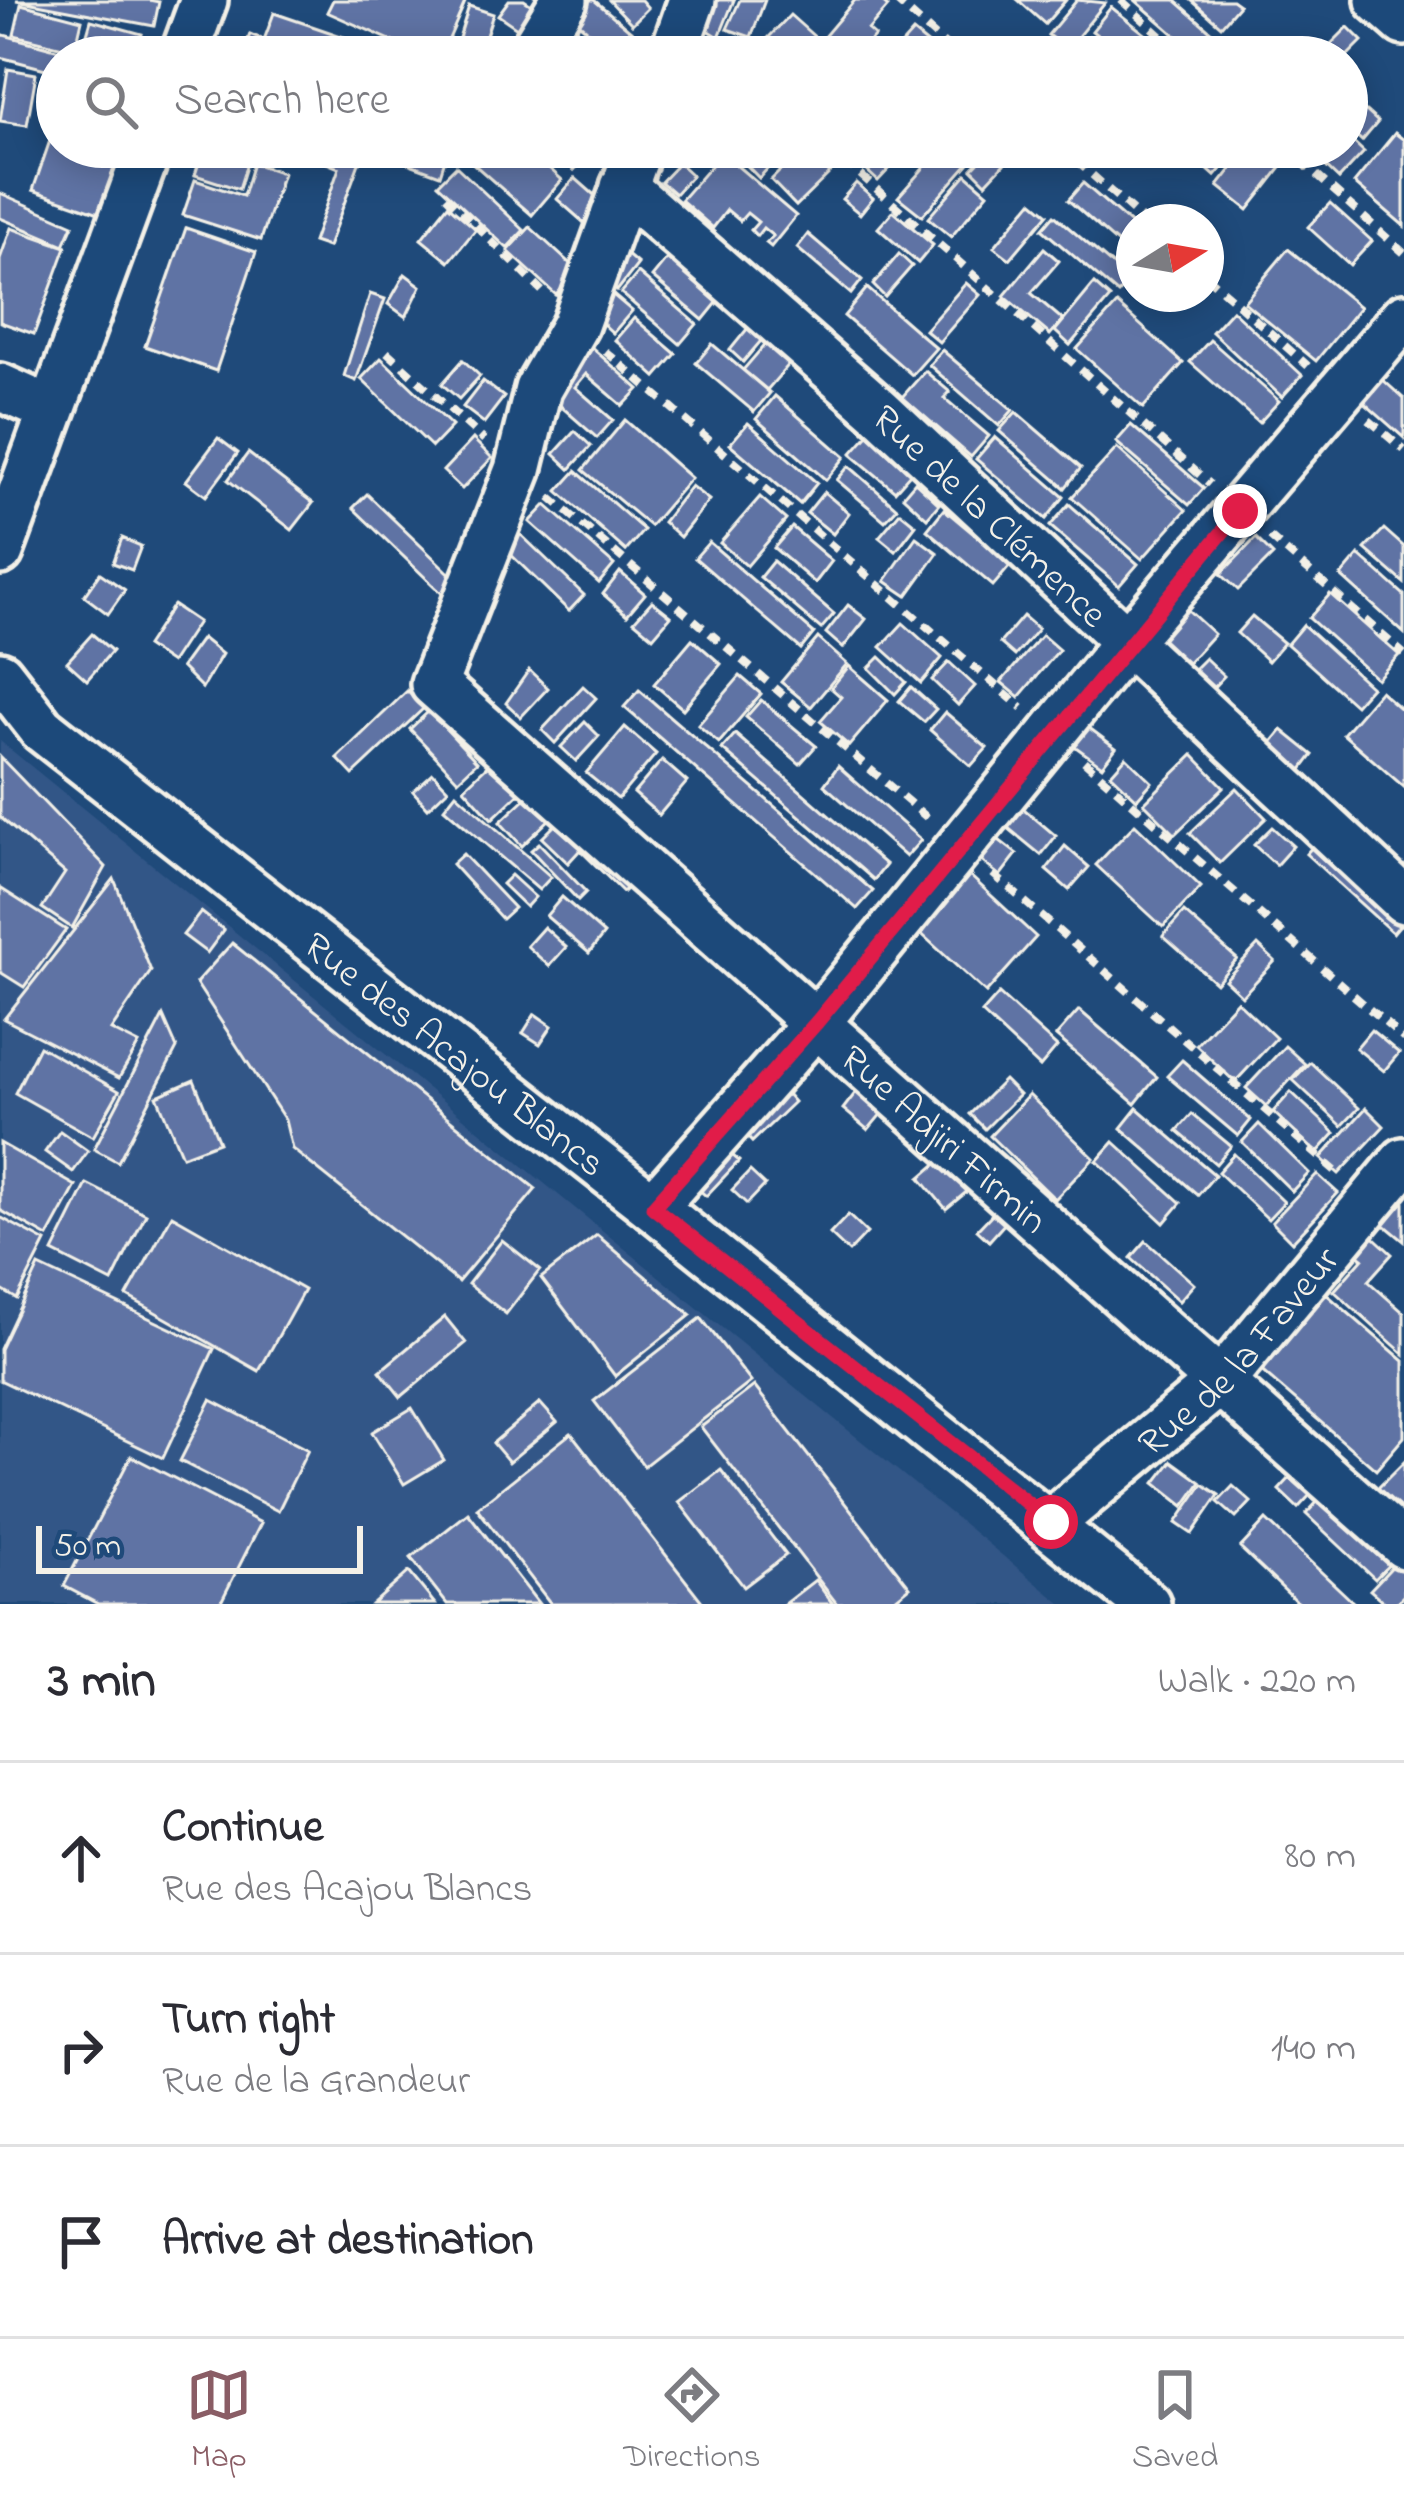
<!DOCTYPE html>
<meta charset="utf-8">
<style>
body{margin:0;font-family:"Indie Flower",sans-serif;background:#f2f2f3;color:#2b2b33}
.compass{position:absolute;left:1116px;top:204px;width:108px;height:108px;border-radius:50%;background:#fff;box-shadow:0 6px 30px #0003;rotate:79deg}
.scale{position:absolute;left:36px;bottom:30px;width:327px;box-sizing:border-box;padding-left:12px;border:6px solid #f4f1e8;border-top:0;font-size:33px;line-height:42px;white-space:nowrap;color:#f4f1e8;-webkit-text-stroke:9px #1f4a7a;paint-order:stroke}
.stop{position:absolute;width:36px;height:36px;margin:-27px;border:9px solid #e11d48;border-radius:50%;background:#fff}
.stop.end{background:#e11d48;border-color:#fff;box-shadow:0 3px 12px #0008}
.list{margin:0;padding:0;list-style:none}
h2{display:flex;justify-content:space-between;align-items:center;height:156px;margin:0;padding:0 48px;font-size:51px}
h2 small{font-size:39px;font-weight:400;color:#7c7c81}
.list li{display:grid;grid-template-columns:78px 1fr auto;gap:36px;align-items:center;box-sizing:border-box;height:192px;padding:0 48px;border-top:3px solid #e1e1e2}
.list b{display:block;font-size:45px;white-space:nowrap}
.list p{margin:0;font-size:39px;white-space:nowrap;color:#7c7c81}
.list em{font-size:39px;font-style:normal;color:#7c7c81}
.icon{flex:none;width:66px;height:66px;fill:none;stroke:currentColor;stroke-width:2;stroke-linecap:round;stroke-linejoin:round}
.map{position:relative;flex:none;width:1404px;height:1604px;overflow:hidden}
.search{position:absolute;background:#fff;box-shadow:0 6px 30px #0003;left:36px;right:36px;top:36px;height:132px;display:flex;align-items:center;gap:30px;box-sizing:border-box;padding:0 42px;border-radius:66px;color:#7c7c81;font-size:45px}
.sheet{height:732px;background:#fff}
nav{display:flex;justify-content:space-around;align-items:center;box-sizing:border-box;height:168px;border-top:3px solid #e1e1e2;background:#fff;font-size:33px;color:#7c7c81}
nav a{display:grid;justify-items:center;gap:6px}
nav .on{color:#8a5d65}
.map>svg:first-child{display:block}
.built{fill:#325687}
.building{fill:#5e73a4;stroke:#f4f1e8;stroke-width:3}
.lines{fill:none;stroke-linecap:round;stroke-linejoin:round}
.minor-casing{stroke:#f4f1e8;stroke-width:54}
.path{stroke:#f4f1e8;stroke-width:8;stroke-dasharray:12 9;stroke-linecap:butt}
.minor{stroke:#1f4a7a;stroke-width:45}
.route{stroke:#e11d48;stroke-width:15}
.labels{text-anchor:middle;stroke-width:9;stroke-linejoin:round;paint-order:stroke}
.street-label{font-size:39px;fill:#f4f1e8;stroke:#1f4a7a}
</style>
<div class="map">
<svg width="1404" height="1604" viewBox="0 0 1404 1604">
<rect width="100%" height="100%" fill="#1f4a7a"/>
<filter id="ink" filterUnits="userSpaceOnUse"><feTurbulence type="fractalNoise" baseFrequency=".00833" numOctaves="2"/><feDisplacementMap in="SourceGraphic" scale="24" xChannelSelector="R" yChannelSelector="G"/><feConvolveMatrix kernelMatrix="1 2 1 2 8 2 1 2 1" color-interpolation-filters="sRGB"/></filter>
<g filter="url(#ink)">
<polygon class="built" points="0,741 1062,1604 0,1604"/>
<g class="building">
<polygon points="16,0 149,0 159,2 154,26"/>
<polygon points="333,0 466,0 441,57 429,57 327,12"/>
<polygon points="509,0 524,0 545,14 530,37 498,15"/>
<polygon points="580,0 594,0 632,32 614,53 568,14"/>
<polygon points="609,0 641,0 648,8 632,24"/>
<polygon points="703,0 734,0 719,37 697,23"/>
<polygon points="740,0 765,0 751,37 727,29"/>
<polygon points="855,0 880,0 888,7 868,30 875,36 856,57 842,57 822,39"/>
<polygon points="1018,0 1066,0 1045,24"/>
<polygon points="1077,0 1105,3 1067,50 1048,35"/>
<polygon points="1135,0 1175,0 1214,34 1197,54"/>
<polygon points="1191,0 1232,0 1239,5 1221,26"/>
<polygon points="21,4 82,20 75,50 14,35"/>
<polygon points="469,6 493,14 479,57 453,57"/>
<polygon points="1111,7 1149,37 1133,57 1125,57 1092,31"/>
<polygon points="274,13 347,38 344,50 363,57 242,57 250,34 264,40"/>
<polygon points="790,15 817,39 801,57 750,57"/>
<polygon points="91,20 142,34 136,57 83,48"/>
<polygon points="1348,27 1362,41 1346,57 1330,57 1324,51"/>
<polygon points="574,32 589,46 579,57 555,57"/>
<polygon points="913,32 936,51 931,57 901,57 896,51"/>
<polygon points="0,34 74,54 74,57 57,57 57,72 0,57"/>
<polygon points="1089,36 1112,57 1070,56"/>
<polygon points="8,69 36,74 27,125 0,121"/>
<polygon points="1347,94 1378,122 1362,141 1347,127"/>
<polygon points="57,120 57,147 122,147 99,213 33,190"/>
<polygon points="1395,133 1404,140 1404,226 1354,183"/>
<polygon points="1347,136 1364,152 1339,179 1305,147 1347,147"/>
<polygon points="204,147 248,160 239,189 195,175"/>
<polygon points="288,147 365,147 328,247 313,242 339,168"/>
<polygon points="398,147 449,147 440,175 394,158"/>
<polygon points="466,147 526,147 562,180 532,215 461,153"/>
<polygon points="549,147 594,147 574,170"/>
<polygon points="729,147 787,147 759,178"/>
<polygon points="804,147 817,147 836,167 796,206 771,180"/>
<polygon points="860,147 910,147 878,181 851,156"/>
<polygon points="942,147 983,147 922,216 898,197"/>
<polygon points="993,147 1020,147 986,183 972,169"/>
<polygon points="1194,147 1240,147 1215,176 1189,153"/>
<polygon points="1249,147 1263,147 1284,164 1248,210 1218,186"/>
<polygon points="722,153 796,216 771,247 766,243 773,236 763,228 757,236 751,230 758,222 747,213 740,221 727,210 713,228 681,200"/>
<polygon points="253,163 283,173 261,240 183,215 195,180 243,196"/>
<polygon points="679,163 692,175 675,194 661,182"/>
<polygon points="456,166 524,230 507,248 438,184"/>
<polygon points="966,174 988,193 951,237 928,218"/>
<polygon points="575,178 608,207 590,228 557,199"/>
<polygon points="856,183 873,198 860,214 842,199"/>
<polygon points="1083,183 1134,227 1134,258 1068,200"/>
<polygon points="0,193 73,225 64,245 0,218"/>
<polygon points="1032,201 1048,214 1010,259 994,247"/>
<polygon points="1330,203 1372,241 1350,265 1308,227"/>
<polygon points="448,205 476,229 449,262 421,239"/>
<polygon points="893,211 933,245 918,263 878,228"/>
<polygon points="1054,215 1130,280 1118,294 1042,229"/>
<polygon points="530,227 578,271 556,295 508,251"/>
<polygon points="11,228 66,247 34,334 0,322 0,259"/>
<polygon points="186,228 256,252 216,371 145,346"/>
<polygon points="808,234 862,280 851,294 797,248"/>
<polygon points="1044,248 1059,261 1031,293 1063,320 1050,335 1004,296"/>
<polygon points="1288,249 1360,307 1316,361 1244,302"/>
<polygon points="625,253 638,264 617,291 604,279"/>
<polygon points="899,254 912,266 885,297 873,285"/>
<polygon points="669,256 721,298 703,320 652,277"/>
<polygon points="638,273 697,324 680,344 621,293"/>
<polygon points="405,274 421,286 406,317 388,304"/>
<polygon points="966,283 980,295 939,342 925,330"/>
<polygon points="1094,284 1110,298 1070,345 1055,331"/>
<polygon points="867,288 936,348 912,375 844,316"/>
<polygon points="606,289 632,311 613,333 589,311"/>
<polygon points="370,294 385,299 356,381 344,376"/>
<polygon points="1117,304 1183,363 1143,408 1077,349"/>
<polygon points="1232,310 1302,375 1282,397 1212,332"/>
<polygon points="634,318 676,354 656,377 615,340"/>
<polygon points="752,323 766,335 743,362 730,350"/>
<polygon points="774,334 798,354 767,390 743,370"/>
<polygon points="582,339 639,389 623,406 586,374 575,387 613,420 597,438 540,388"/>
<polygon points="1210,340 1279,401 1259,423 1190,362"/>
<polygon points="712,344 770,393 754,412 696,363"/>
<polygon points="942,350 1013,410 999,426 929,365"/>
<polygon points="381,358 452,426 432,447 361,379"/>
<polygon points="463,360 480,376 459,399 442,384"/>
<polygon points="925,371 950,392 944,398 989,436 971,457 902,397"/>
<polygon points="1382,379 1404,399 1404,438 1362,401"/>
<polygon points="483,381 504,397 484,423 463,407"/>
<polygon points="775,396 845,457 826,480 756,419"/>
<polygon points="1016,412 1081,468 1065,488 999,431"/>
<polygon points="625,420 691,478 650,526 583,470"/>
<polygon points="748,423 817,483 800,504 730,444"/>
<polygon points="1131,425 1204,488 1189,505 1116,442"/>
<polygon points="874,428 918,465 895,491 851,454"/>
<polygon points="575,431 591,446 570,469 554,454"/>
<polygon points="995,437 1064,497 1046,519 976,459"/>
<polygon points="218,438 238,453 206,496 186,481"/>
<polygon points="473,439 492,458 462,489 443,471"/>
<polygon points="1117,448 1186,510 1142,559 1072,497"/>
<polygon points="248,453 313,503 292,530 228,480"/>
<polygon points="849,466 897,508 885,521 837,480"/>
<polygon points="576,471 644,530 626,551 558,491"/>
<polygon points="915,482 939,504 927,518 903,496"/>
<polygon points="691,486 709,500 680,537 663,522"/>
<polygon points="824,492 849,513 833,534 807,513"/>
<polygon points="367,494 469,592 456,607 353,508"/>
<polygon points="760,497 786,520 747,566 720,543"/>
<polygon points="1069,504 1138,564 1119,586 1050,526"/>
<polygon points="546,505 614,565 599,583 530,522"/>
<polygon points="944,509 1011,565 993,586 927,530"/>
<polygon points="900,512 916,525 896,551 879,537"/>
<polygon points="792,527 832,561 815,583 774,548"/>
<polygon points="1384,529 1404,547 1404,583 1365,549"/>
<polygon points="517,531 584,595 569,611 502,546"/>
<polygon points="916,537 938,553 907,596 885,581"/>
<polygon points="122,538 141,546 132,570 113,563"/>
<polygon points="1256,538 1273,555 1238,590 1221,574"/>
<polygon points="709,542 814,633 801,649 695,558"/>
<polygon points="1359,555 1404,595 1404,633 1341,576"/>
<polygon points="773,561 834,614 821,629 760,577"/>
<polygon points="620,572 645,594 627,615 603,594"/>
<polygon points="100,573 125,590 108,614 84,596"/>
<polygon points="1330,594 1399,655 1377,679 1309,618"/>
<polygon points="1177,600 1214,634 1184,667 1147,633"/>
<polygon points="652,601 671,616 653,637 634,621"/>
<polygon points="173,605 198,622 171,663 146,646"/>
<polygon points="848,605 866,619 843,648 826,633"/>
<polygon points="1023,616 1038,629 1015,656 1000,643"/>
<polygon points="1252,616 1284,643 1268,661 1237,633"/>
<polygon points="903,623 942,658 921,683 881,647"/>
<polygon points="1303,625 1371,687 1355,705 1287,644"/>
<polygon points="92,634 112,651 87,680 67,662"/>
<polygon points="1042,635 1059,650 1019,697 1001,682"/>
<polygon points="202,638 222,654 202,688 181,667"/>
<polygon points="818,638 847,664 811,707 781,682"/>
<polygon points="692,639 721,664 683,709 654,684"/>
<polygon points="880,657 906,682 895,694 869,668"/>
<polygon points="1205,658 1224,676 1211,690 1191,672"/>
<polygon points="949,662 975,686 958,705 932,680"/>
<polygon points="849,666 888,700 849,746 820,721 841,697 831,688"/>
<polygon points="529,670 548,688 521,717 506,703"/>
<polygon points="740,676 761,694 719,743 698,725"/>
<polygon points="583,686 596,698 555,743 542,730"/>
<polygon points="911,687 936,709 924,722 899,701"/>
<polygon points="639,690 873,891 857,909 624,707"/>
<polygon points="407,691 424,708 353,775 337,758"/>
<polygon points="1380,691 1404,712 1404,787 1343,734"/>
<polygon points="761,700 816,746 800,764 746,717"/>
<polygon points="429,711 477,762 458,780 410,729"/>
<polygon points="945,712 987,748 971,766 930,730"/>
<polygon points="585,722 599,736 576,761 561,747"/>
<polygon points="625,727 656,754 618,799 586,773"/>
<polygon points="1088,727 1116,748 1102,766 1073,745"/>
<polygon points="1282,730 1313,755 1301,771 1269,746"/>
<polygon points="735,734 886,865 874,880 722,749"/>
<polygon points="503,751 532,781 492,819 464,788"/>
<polygon points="1193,755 1224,787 1175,834 1144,803"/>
<polygon points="0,757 106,867 72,928 42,908 65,873 0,817"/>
<polygon points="1126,757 1152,782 1137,799 1111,774"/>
<polygon points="662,760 687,782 659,815 634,793"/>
<polygon points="838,766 921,840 906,857 824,785"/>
<polygon points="433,773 448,789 428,808 413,791"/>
<polygon points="537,788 558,811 522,846 500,822"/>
<polygon points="1237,788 1266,818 1220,863 1190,833"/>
<polygon points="456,793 551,877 539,890 444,808"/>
<polygon points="1018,804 1056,836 1041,855 1002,823"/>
<polygon points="570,810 638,876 623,892 580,850 568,863 542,838"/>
<polygon points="1135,824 1201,887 1163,927 1096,865"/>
<polygon points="982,827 1017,854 1000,876 965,848"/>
<polygon points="1272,827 1293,846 1276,865 1254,845"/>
<polygon points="1326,832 1404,920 1393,933 1306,854"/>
<polygon points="539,843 586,892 578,900 531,850"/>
<polygon points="1065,846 1089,867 1069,890 1046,870"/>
<polygon points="463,854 514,908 502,919 452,864"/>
<polygon points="966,872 1036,937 986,993 915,928"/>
<polygon points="511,875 535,897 526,907 502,884"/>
<polygon points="114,879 151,971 111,1030 139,1044 119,1078 4,1019"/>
<polygon points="0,888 66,930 24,987 0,972"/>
<polygon points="562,897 604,934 589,953 546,916"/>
<polygon points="201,912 224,930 207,953 183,935"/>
<polygon points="1184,912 1237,959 1216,983 1163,936"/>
<polygon points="544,927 566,947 549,966 527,946"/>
<polygon points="232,943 536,1189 458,1282 292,1149 285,1120 196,983"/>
<polygon points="1258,945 1275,961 1242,996 1225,980"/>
<polygon points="999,994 1057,1047 1040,1067 982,1013"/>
<polygon points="1237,1001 1276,1038 1235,1082 1196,1045"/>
<polygon points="1079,1010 1157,1077 1135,1104 1056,1036"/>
<polygon points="535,1014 552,1026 540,1044 523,1033"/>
<polygon points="163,1016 177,1048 118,1162 94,1149"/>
<polygon points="1371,1030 1399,1053 1384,1071 1356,1048"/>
<polygon points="39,1046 119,1091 93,1137 15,1093"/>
<polygon points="1285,1046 1305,1064 1266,1106 1246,1088"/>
<polygon points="1182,1060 1251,1120 1238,1136 1167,1076"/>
<polygon points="1310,1062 1359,1108 1342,1126 1293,1080"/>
<polygon points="194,1080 219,1142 182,1156 157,1096"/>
<polygon points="1004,1080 1019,1095 985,1129 970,1114"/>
<polygon points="863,1083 888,1106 868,1130 843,1109"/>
<polygon points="780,1086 794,1102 752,1142 737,1126"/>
<polygon points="1291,1092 1335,1133 1317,1153 1273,1112"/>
<polygon points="1029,1095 1094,1158 1055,1199 990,1136"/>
<polygon points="1137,1108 1215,1175 1198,1195 1121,1128"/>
<polygon points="1366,1108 1384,1126 1339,1174 1321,1158"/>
<polygon points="1192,1114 1231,1146 1216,1164 1177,1131"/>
<polygon points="1259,1124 1309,1173 1292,1191 1242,1142"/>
<polygon points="60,1131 88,1151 73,1172 45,1152"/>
<polygon points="1114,1142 1181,1203 1164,1223 1097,1161"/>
<polygon points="0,1143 76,1186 48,1237 0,1210"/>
<polygon points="723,1147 739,1161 706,1196 690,1182"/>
<polygon points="1234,1154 1284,1202 1268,1219 1218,1172"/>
<polygon points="942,1159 969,1190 946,1209 920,1178"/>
<polygon points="750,1171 765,1185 747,1204 732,1190"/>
<polygon points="1317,1174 1338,1193 1292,1242 1272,1222"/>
<polygon points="87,1184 146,1214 112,1282 53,1252"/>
<polygon points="1400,1200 1404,1203 1404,1241 1382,1223"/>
<polygon points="995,1211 1006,1222 989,1241 977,1230"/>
<polygon points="172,1215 304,1290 259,1371 127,1296"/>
<polygon points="848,1215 867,1233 849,1252 830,1234"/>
<polygon points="0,1217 46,1242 17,1299 0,1289"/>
<polygon points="1366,1230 1392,1254 1368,1281 1404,1313 1404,1354 1334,1291 1363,1258 1350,1248"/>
<polygon points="597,1235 691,1315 615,1376 541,1278"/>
<polygon points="502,1240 540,1270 506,1314 468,1284"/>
<polygon points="1146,1241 1194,1284 1179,1301 1131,1258"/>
<polygon points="39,1266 214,1349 163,1458 0,1380 0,1349"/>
<polygon points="1324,1292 1404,1361 1404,1437 1376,1470 1258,1368"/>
<polygon points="445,1317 466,1343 401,1397 380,1371"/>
<polygon points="701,1318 751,1382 644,1466 594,1401"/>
<polygon points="754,1386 910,1587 889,1604 837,1604 701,1427"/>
<polygon points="211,1400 308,1450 278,1511 180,1461"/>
<polygon points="540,1403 557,1422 509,1462 493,1443"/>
<polygon points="412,1408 444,1460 404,1484 372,1432"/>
<polygon points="571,1433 704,1604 551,1604 477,1508"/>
<polygon points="131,1456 261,1523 220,1604 98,1604 64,1586"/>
<polygon points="1172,1461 1201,1482 1184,1506 1155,1483"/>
<polygon points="1404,1462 1404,1516 1376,1490"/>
<polygon points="1304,1463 1323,1481 1298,1508 1279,1490"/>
<polygon points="721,1470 786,1555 744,1587 679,1502"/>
<polygon points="1203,1484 1219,1495 1192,1534 1176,1523"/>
<polygon points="1334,1484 1403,1550 1375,1579 1306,1514"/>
<polygon points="1233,1486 1251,1502 1236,1518 1218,1502"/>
<polygon points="468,1513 539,1604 447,1604 411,1558"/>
<polygon points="1266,1520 1355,1604 1299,1604 1240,1548"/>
<polygon points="1404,1554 1404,1595 1395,1604 1386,1604 1370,1590"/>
<polygon points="409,1572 435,1604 373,1604"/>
<polygon points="815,1580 833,1604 784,1604"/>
</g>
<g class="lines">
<g class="minor-casing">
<g id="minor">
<polyline points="1379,0 1404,22"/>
<polyline points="183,57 204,0"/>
<polyline points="529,57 564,0"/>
<polyline points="672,57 692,0"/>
<path id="s1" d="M639,147L575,325L538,389L518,470L434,684L1404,1545"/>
<path id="s2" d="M624,187L880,411L1404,900"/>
<polyline points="0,387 49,409"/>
<polyline points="0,551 149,147"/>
<path id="s3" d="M0,675L42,729L653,1207L1147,1604"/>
<polyline points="653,1207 817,1022 1126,643 1404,317"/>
<path id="s4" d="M1051,1523L1222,1380L1404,1161"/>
</g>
</g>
<g class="path">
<polyline points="895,0 959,57"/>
<polyline points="1121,0 1185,57"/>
<polyline points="829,147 1210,484"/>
<polyline points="1061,147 1145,222"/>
<polyline points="1285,147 1404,253"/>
<polyline points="446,196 542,291"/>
<polyline points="1206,276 1308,366"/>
<polyline points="605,351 1022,708"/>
<polyline points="387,352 484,440"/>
<polyline points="1369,420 1404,450"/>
<polyline points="550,497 931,821"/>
<polyline points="1270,537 1404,654"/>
<polyline points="1084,761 1404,1039"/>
<polyline points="993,874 1340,1175"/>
</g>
<use href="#minor" class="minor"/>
</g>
</g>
<g class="lines" filter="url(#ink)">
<polyline class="route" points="1051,1522 653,1207 817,1022 1240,511"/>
</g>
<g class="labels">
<g class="street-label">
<text dy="14" stroke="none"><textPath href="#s2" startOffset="492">Rue de la Clémence</textPath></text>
<text dy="14" stroke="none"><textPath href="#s3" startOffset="594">Rue des Acajou Blancs</textPath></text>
<text dy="14" stroke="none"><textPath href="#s1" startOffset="1260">Rue Adjiri Firmin</textPath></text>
<text dy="14" stroke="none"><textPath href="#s4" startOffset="255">Rue de la Faveur</textPath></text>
</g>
</g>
</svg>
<svg class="compass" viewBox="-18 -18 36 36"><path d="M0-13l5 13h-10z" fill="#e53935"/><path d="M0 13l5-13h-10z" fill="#7c7c81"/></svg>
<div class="scale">50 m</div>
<div class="stop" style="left:1051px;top:1522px"></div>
<div class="stop end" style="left:1240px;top:511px"></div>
<div class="search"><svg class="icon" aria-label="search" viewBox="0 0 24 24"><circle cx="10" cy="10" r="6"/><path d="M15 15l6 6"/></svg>Search here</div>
</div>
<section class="sheet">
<h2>3 min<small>Walk · 220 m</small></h2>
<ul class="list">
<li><svg class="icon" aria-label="ahead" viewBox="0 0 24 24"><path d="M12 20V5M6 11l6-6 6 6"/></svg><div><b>Continue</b><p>Rue des Acajou Blancs</p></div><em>80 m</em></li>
<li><svg class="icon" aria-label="right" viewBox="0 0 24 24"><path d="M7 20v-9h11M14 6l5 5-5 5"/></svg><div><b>Turn right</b><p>Rue de la Grandeur</p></div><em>140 m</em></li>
<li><svg class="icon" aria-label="arrive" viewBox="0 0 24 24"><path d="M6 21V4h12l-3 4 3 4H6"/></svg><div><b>Arrive at destination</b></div></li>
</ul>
</section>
<nav>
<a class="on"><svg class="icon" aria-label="map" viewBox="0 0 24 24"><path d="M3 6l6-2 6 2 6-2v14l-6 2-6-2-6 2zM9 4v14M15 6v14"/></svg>Map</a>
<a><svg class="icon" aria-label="directions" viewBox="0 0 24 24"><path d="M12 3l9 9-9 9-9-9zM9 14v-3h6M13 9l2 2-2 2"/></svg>Directions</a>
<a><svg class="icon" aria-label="saved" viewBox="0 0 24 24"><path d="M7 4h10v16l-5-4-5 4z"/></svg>Saved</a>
</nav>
